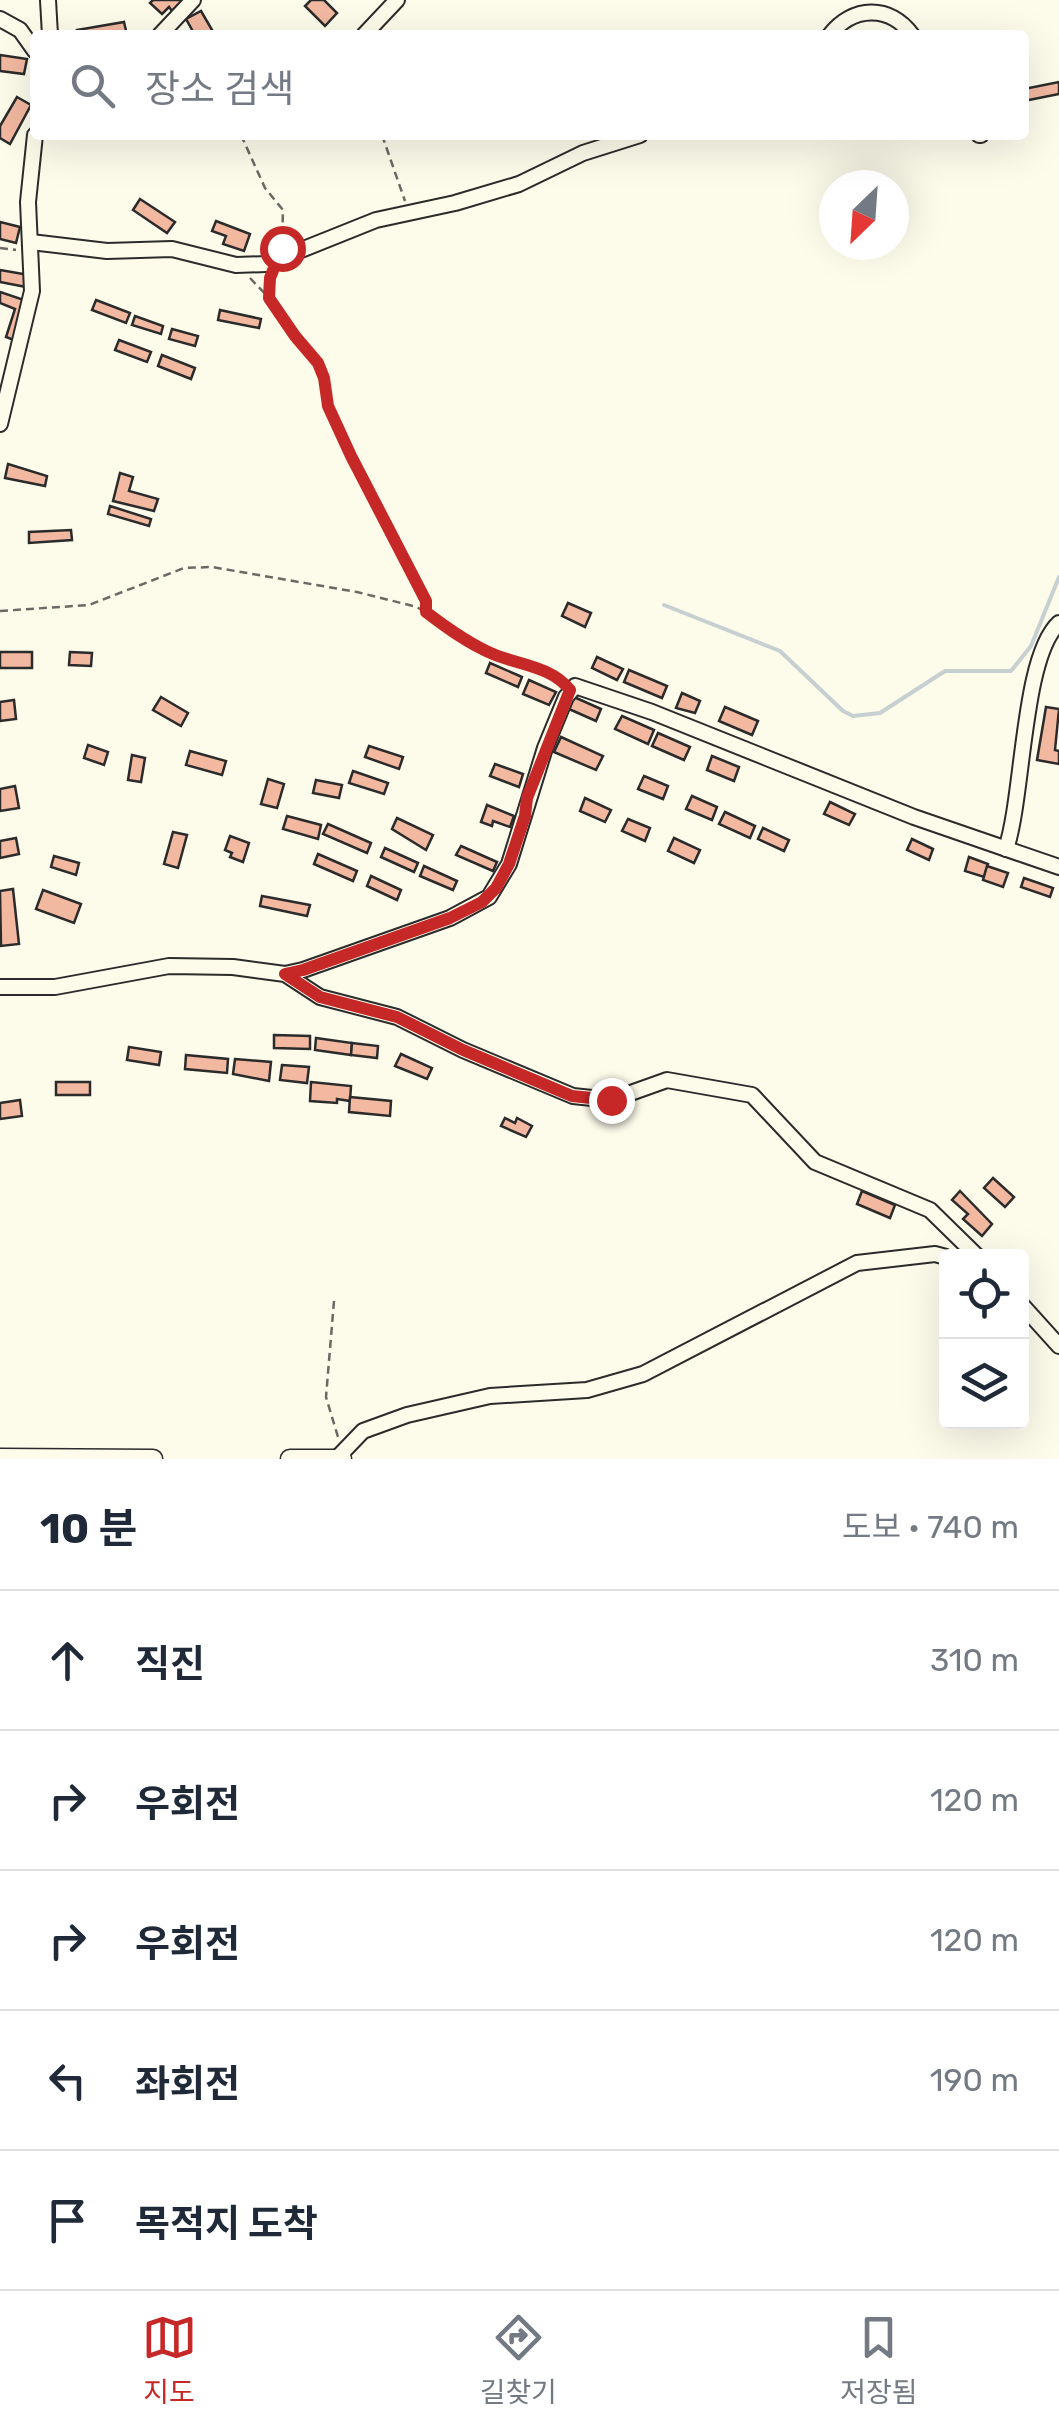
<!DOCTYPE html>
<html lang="ko">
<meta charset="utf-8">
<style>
body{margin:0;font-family:Rubik,"Noto Sans KR",sans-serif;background:#f2f2f3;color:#1f2937}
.controls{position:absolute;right:30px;bottom:30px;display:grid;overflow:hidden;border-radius:10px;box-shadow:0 10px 40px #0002}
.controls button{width:90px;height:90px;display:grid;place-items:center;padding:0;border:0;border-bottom:2px solid #e0e1e3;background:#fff;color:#1f2937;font:50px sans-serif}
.compass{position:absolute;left:819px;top:170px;width:90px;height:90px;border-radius:50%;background:#fff;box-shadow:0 10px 40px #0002;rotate:205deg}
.stop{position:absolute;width:30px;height:30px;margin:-22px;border:8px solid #c62828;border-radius:50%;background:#fff}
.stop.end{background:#c62828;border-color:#fff;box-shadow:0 2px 10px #0008}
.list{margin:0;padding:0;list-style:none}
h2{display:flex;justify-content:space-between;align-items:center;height:130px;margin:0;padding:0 40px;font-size:42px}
h2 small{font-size:32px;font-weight:400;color:#747a83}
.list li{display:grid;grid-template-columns:65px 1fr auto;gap:30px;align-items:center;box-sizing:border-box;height:140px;padding:0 40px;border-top:2px solid #e0e1e3}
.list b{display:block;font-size:38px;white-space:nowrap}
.list em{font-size:32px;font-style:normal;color:#747a83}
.icon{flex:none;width:55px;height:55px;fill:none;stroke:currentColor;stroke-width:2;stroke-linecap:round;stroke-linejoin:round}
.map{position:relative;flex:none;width:1059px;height:1459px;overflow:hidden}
.search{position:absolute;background:#fff;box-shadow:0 10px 40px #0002;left:30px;right:30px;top:30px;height:110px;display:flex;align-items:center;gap:25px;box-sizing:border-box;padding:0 35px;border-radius:10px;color:#747a83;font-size:38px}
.sheet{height:830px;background:#fff}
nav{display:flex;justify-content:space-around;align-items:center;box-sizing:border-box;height:140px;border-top:2px solid #e0e1e3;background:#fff;font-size:28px;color:#747a83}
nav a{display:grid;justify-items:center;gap:5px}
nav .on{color:#c62828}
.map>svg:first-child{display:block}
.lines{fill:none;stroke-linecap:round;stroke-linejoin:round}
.stream{stroke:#c7d0d0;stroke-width:4}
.building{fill:#f2b8a0;stroke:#2b2b2b;stroke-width:2.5}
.minor-casing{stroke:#2b2b2b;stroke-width:18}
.major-casing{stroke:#2b2b2b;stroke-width:21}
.path{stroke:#6a6964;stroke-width:2.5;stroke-dasharray:8 5;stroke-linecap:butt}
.minor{stroke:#fdfbea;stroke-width:14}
.major{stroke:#fdfbea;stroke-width:18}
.route{stroke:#c62828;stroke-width:12}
</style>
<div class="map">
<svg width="1059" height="1459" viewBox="0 0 1059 1459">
<rect width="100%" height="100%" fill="#fdfbea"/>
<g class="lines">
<polyline class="stream" points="664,605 780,651 843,711 853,716 880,713 945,671 1011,671 1031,646 1059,577"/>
</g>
<g class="building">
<polygon points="153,0 183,0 172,11 169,7 162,14 150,3"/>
<polygon points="311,0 324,0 337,13 325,26 305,6"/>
<polygon points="201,11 215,35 195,35 186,19"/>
<polygon points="124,22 127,35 78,35 77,30"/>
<polygon points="0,55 27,59 24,74 0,71"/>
<polygon points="1059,82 1059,94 1024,101 1024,89"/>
<polygon points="17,97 31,105 10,144 0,138 0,126"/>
<polygon points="140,199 175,222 167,233 133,210"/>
<polygon points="216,221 250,234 244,251 223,244 226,236 212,231"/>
<polygon points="0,222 20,227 16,243 0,239"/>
<polygon points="0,270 29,275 26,287 0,282"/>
<polygon points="0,292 27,301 14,340 6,337 15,309 0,303"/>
<polygon points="96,300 130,313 126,323 92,310"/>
<polygon points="220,310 261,319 259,328 218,320"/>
<polygon points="135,316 163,326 161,334 132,325"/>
<polygon points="172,329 198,336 195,346 169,339"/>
<polygon points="119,340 151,352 147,362 115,350"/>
<polygon points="162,355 195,368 191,379 158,366"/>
<polygon points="8,464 47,476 45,486 5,478"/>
<polygon points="120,473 133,477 129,491 158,499 154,511 113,501"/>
<polygon points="110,506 151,519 149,526 108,514"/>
<polygon points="71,530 72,540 29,543 29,532"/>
<polygon points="568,603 591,613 585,627 562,616"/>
<rect x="0" y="652" width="32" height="16"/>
<polygon points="70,652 92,653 91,666 69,665"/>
<polygon points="597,657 623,669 617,680 592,668"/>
<polygon points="490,663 522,677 518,687 486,673"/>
<polygon points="629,670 667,686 662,698 624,682"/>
<polygon points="529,680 556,692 549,705 523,694"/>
<polygon points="682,693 700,701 695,713 676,708"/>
<polygon points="161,697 188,713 181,726 153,710"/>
<polygon points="574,697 601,709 596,721 569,709"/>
<polygon points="14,700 16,719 0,721 0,702"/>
<polygon points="725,707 758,721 752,735 719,721"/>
<polygon points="1046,707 1059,709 1055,750 1059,751 1059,764 1037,760"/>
<polygon points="622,716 654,730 648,744 615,729"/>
<polygon points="658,733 690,747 684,760 652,746"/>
<polygon points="561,737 603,756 596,770 554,752"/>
<polygon points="88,745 108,752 104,765 84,758"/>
<polygon points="369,746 403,757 399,769 365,757"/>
<polygon points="190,751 226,761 222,775 186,765"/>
<polygon points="132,755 145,758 141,782 128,780"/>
<polygon points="712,756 739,767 734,781 707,770"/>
<polygon points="495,764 523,774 519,787 490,776"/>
<polygon points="353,771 388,783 384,794 349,783"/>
<polygon points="644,776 668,786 663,799 638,789"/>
<polygon points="268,779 284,784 277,808 261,804"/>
<polygon points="316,780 342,785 339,798 313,793"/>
<polygon points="15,786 19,808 0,811 0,789"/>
<polygon points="692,796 717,807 712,820 686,809"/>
<polygon points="585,798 611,810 605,822 580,811"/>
<polygon points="830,802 855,814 849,825 824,814"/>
<polygon points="487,805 514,816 510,827 493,821 492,826 481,822"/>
<polygon points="725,812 755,826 750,838 719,824"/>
<polygon points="287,816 321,825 318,839 283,829"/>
<polygon points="397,818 433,835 426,850 392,829"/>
<polygon points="628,819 650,828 645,841 622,831"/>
<polygon points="328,824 371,843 367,853 323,834"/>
<polygon points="763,828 789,840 784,851 758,839"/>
<polygon points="173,832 187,835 178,868 164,864"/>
<polygon points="230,836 249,843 243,862 230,857 232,853 225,850"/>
<polygon points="16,838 19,854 0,858 0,841"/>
<polygon points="674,838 700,850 694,863 668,851"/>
<polygon points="912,839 933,849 929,860 907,850"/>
<polygon points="461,846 497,862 493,871 456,855"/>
<polygon points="385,848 418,863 414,872 381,857"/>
<polygon points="318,854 357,871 353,881 314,864"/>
<polygon points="54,856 79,863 76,875 51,867"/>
<polygon points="969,857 988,864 984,877 965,871"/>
<polygon points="424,866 457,881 453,890 420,876"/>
<polygon points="987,866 1008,873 1003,887 983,880"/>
<polygon points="371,876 401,890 397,900 367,886"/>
<polygon points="1024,878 1053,888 1050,897 1021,887"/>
<polygon points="13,889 19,944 1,946 0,891"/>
<polygon points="43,890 81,904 74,923 36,909"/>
<polygon points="262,896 310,905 307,916 260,906"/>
<polygon points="274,1035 310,1036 310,1049 274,1048"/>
<polygon points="316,1038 352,1043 351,1055 315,1050"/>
<polygon points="352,1043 378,1046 377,1058 351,1055"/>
<polygon points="129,1047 161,1052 159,1065 127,1060"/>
<polygon points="401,1054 432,1068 427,1079 395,1066"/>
<polygon points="186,1055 228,1059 227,1073 185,1069"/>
<polygon points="235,1059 271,1062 269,1081 233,1074"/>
<polygon points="282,1065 309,1067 307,1083 280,1080"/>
<rect x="56" y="1082" width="34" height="13"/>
<polygon points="311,1082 351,1086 350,1101 337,1099 337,1103 310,1101"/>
<polygon points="350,1097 391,1101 390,1116 349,1112"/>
<polygon points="20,1100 22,1116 0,1119 0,1103"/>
<polygon points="505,1118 515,1123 517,1118 532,1126 526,1137 501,1126"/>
<polygon points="993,1178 1014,1197 1005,1207 984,1188"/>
<polygon points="862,1191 895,1205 890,1218 857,1204"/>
<polygon points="960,1191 992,1224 982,1236 963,1219 968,1214 952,1200"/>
</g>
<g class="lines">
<g class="minor-casing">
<g id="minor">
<polyline points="48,0 50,35"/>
<polyline points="0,19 20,30 35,51"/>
<polyline points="160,35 193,0"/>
<polyline points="364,35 397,0"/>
<path d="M830,35C852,6 890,4 912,35"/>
<polyline points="979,135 981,135"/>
<polyline points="31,242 107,251 172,249 236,265 266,264 376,220 455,203 519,184 583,153 640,135"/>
<polyline points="0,424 32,291 28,202 35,135"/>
<path d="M1006,849C1024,795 1022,657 1059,623"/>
<polyline points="285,974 303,970 450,918 489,897 509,864 545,748 566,697 575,686 652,712 914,817 1059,867"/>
<polyline points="0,987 55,987 169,966 233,967 285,974 320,997 397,1017 463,1050 573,1096 611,1100 667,1080 752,1095 815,1162 930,1210 977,1256"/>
<polyline points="1022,1305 1059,1346"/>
<polyline points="337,1458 363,1431 407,1415 490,1396 587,1390 643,1374 857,1263 935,1254 946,1257"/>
</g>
</g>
<g class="major-casing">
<g id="major">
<polyline points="0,1458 153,1459"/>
<polyline points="290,1459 342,1459"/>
</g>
</g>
<g class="path">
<polyline points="241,135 265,188 283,210 282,244"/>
<polyline points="382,135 405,201"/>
<polyline points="0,248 16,250"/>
<polyline points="250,278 269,298 295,337 318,363 335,421 426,601 427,611"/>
<polyline points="269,296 270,279"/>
<polyline points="0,611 89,605 184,568 212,567 357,592 417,607 474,645 538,668 563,681"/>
<polyline points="334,1301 326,1397 338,1437"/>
</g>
<use href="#minor" class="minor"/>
<use href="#major" class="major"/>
</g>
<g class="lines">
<path class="route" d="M282,248L270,278L269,298L295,336L318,363L324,378L328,406L351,456L426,601V612C447,628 469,644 493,654C519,665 551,666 570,690L527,798L525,816L509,864L496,888L482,902L450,918L303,970L285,974L320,997L397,1017L463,1050L572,1096L611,1100"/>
</g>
</svg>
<div class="controls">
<button><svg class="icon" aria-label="locate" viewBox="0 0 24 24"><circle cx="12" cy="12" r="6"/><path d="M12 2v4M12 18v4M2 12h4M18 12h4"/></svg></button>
<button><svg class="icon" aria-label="layers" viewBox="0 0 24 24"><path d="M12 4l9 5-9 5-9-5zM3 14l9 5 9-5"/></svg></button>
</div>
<svg class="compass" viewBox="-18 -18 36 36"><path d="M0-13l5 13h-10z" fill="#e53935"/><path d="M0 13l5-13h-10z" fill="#747a83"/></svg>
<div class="stop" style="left:282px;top:248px"></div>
<div class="stop end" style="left:611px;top:1100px"></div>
<div class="search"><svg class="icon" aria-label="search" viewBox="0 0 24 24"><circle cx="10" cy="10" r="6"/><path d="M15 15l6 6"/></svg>장소 검색</div>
</div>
<section class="sheet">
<h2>10 분<small>도보 · 740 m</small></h2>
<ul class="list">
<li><svg class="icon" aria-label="ahead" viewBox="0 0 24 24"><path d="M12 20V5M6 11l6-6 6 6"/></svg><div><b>직진</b></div><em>310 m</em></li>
<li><svg class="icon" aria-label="right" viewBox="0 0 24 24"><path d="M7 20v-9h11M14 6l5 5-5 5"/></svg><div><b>우회전</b></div><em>120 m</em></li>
<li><svg class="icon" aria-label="right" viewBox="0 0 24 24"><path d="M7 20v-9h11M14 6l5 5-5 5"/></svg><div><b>우회전</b></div><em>120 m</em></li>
<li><svg class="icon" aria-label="left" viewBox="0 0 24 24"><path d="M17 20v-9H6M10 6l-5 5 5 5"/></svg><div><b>좌회전</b></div><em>190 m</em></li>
<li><svg class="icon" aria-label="arrive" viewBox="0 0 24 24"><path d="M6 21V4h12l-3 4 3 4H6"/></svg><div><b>목적지 도착</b></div></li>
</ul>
</section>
<nav>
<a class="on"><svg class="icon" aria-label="map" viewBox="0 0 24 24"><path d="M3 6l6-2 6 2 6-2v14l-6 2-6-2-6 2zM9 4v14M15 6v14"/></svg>지도</a>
<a><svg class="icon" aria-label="directions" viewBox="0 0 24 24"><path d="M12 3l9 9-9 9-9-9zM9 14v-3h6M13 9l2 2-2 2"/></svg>길찾기</a>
<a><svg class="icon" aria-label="saved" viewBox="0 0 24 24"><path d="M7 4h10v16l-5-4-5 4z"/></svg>저장됨</a>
</nav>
